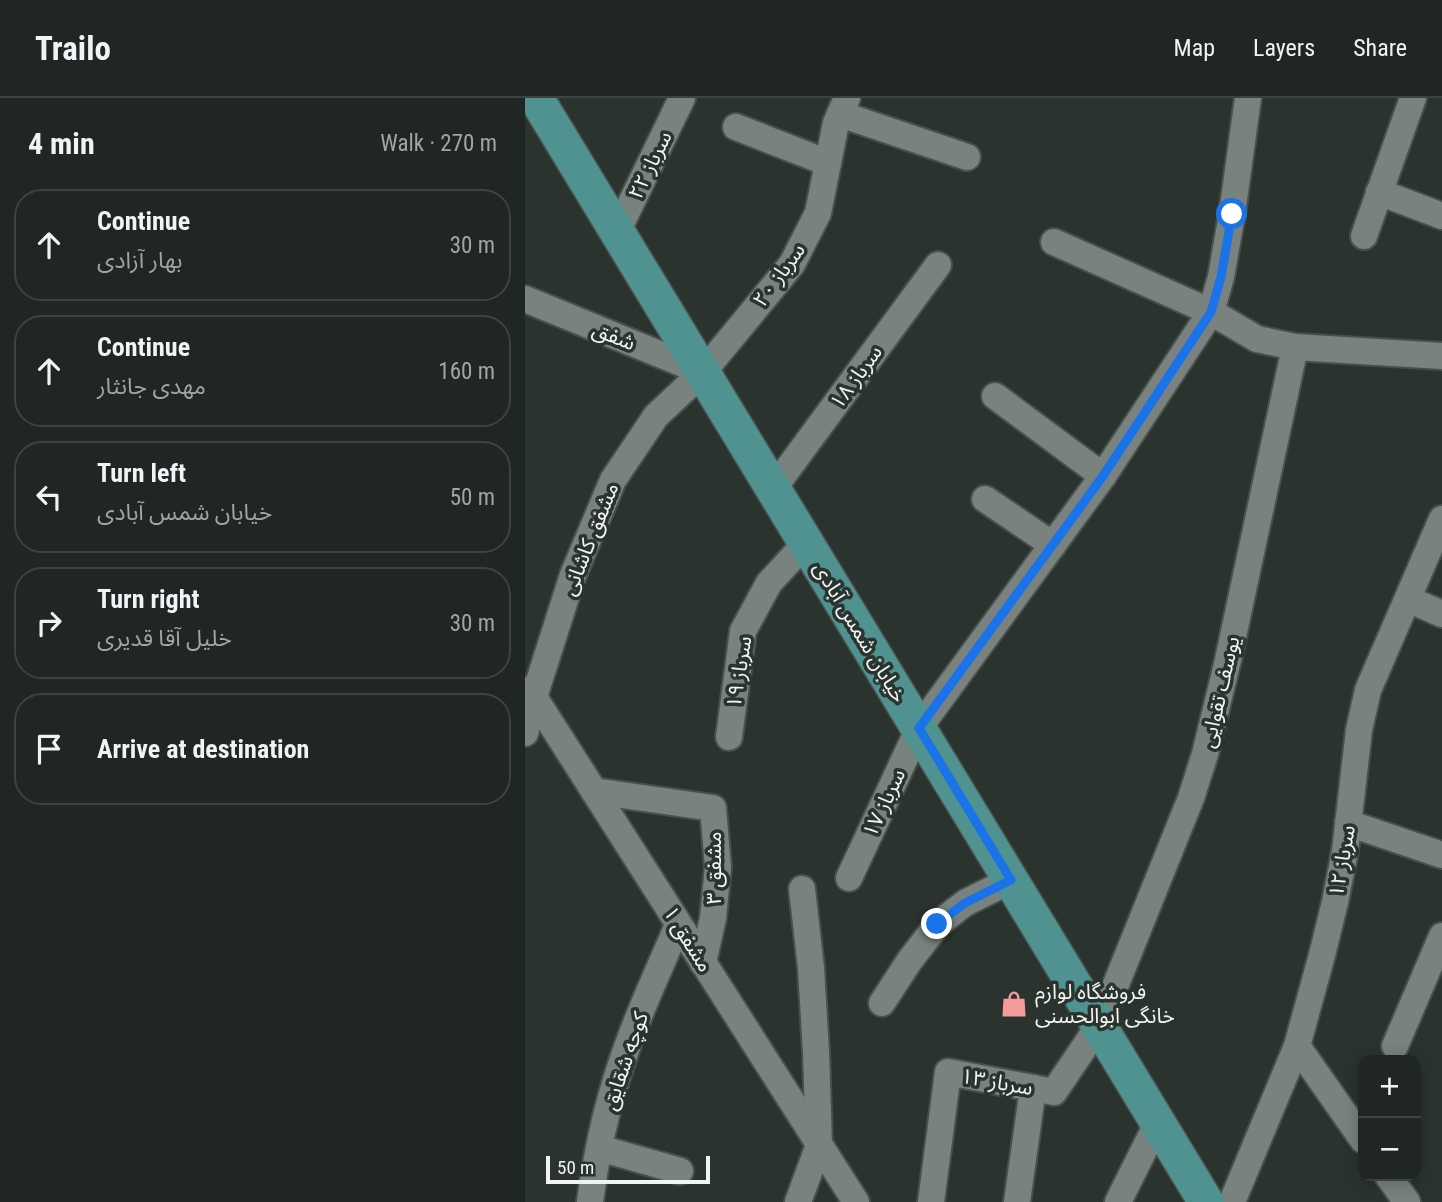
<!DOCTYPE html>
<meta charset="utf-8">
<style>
body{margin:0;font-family:"Roboto Condensed","Noto Sans Arabic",sans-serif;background:#282e2b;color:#f1f3f6}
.controls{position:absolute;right:21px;bottom:21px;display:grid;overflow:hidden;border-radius:14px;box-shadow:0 4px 18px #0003}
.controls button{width:63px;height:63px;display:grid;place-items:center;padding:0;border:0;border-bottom:2px solid #3d4341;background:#202623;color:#f1f3f6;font:35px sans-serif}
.scale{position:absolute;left:21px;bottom:18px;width:164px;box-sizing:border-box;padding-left:7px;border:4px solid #f0f5f3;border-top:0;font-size:19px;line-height:24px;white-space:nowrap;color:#f0f5f3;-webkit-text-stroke:5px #2b332f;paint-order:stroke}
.stop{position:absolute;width:21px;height:21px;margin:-16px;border:5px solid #1a73e8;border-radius:50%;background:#fff}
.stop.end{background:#1a73e8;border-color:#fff;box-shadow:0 2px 7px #0008}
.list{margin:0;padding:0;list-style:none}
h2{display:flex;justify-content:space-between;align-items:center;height:91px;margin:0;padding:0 28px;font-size:30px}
h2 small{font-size:23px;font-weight:400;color:#a2a5a6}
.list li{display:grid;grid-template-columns:46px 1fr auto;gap:21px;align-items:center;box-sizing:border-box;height:112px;margin:0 14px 14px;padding:0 14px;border:2px solid #3d4341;border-radius:28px}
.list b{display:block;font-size:26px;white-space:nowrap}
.list p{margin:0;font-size:23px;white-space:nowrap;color:#a2a5a6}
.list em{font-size:23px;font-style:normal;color:#a2a5a6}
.icon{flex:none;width:38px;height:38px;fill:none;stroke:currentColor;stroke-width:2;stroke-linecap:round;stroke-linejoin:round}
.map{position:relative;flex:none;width:917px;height:1104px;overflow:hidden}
header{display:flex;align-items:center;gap:42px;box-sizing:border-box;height:98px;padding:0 35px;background:#202623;border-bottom:2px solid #3d4341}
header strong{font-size:33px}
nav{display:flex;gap:38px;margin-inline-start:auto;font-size:24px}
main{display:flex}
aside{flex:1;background:#202623}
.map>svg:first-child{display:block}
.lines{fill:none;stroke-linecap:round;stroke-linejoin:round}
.minor-casing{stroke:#494f4c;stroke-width:30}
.major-casing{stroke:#494f4c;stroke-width:38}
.minor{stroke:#79827e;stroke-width:26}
.major{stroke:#50928f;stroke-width:35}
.route{stroke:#1a73e8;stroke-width:9}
.labels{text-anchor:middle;stroke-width:7;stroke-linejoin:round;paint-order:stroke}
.street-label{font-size:21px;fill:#f0f5f3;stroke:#2b332f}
.poi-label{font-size:21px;fill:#f0f5f3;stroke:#2b332f;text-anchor:start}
</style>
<header>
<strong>Trailo</strong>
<nav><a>Map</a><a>Layers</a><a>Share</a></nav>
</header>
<main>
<aside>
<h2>4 min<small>Walk · 270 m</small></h2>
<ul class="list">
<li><svg class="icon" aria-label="ahead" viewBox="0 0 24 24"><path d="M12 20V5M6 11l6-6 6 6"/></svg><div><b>Continue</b><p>بهار آزادی</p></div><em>30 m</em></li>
<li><svg class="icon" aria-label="ahead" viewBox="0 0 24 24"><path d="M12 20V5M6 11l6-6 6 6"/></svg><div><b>Continue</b><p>مهدی جانثار</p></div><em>160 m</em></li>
<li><svg class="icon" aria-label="left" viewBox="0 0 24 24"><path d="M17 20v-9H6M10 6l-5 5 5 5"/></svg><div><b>Turn left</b><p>خیابان شمس آبادی</p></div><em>50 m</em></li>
<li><svg class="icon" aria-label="right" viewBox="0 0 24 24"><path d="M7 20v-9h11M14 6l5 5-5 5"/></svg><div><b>Turn right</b><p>خلیل آقا قدیری</p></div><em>30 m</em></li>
<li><svg class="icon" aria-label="arrive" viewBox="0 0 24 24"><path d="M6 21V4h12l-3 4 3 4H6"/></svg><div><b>Arrive at destination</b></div></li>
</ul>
</aside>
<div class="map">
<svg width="917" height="1104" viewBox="0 0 917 1104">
<rect width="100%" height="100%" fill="#2b332f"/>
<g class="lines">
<g class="minor-casing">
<g id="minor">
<polyline points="315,16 442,59"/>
<polyline points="211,29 303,65"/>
<polyline points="854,94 917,118"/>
<polyline points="92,134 157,0"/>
<polyline points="839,138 888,0"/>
<polyline points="529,144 686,214 732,241 770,249 917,258"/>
<polyline points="0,201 178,274"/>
<polyline points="470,298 578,378"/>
<polyline points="248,391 413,167"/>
<polyline points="460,401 528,447"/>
<polyline points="883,501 917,516"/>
<polyline points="6,591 9,599 331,1104"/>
<polyline points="0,635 9,599 48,477 88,382 131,318 178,274 267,166 293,115 311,25 322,0"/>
<polyline points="204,639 218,533 244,485 281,445"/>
<polyline points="69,693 188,710 193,769 188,820 178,865"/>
<polyline points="823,725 917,757"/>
<polyline points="324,780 394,630 578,378 686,214 696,179 707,116 723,0"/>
<polyline points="357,905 385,862 413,826 440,805 486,782"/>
<polyline points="772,948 838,1042"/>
<polyline points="870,948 917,838"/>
<polyline points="74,1050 155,1073"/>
<polyline points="863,1078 882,1104"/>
<path d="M65,1104C72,1049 85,994 105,941C119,903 137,865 153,827"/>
<polyline points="273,1104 294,1047 291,954 286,870 277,791"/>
<polyline points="406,1104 423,974 529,994 575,926 666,700 680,656 703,562 770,249"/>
<polyline points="492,1104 508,990"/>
<polyline points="593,1104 633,1024"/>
<polyline points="707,1104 772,948 797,857 810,804 820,753 834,632 843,592 917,421"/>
</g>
</g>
<g class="major-casing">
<polyline id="major" points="11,0 681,1104"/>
</g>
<use href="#minor" class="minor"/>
<use href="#major" class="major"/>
</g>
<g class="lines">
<polyline class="route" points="412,826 440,805 486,782 394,630 578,378 686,214 696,179 707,116"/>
</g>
<defs>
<g id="shop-bare" transform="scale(2.1)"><path d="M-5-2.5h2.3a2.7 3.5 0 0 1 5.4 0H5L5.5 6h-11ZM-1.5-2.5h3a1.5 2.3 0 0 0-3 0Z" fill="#f59b9b" stroke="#2b332f" stroke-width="2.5" paint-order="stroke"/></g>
</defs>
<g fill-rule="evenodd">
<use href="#shop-bare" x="489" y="906"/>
</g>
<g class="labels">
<g class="street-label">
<text transform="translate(125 67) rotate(-64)" y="7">سرباز ۲۲</text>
<text transform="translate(254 177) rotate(-54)" y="7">سرباز ۲۰</text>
<text transform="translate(89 238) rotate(22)" y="7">شفق</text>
<text transform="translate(331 279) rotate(-54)" y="7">سرباز ۱۸</text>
<text transform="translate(65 441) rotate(-68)" y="7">مشفق کاشانی</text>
<text transform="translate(335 534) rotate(59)" y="7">خیابان شمس آبادی</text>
<text transform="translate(214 574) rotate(-81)" y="7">سرباز ۱۹</text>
<text transform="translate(695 594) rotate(-77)" y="7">یوسف تقوایی</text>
<text transform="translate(359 705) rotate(-65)" y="7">سرباز ۱۷</text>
<text transform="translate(817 763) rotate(-80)" y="7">سرباز ۱۲</text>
<text transform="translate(189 770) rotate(-90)" y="7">مشفق ۳</text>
<text transform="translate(163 841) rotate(58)" y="7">مشفق ۱</text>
<text transform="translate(100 963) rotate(-71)" y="7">کوچه شقایق</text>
<text transform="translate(472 984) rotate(10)" y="7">سرباز ۱۳</text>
</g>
<g class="poi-label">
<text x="510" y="901">فروشگاه لوازم<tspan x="510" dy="24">خانگی ابوالحسنی</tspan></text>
</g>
</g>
</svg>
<div class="controls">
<button>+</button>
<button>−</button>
</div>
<div class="scale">50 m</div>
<div class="stop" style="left:707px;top:116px"></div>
<div class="stop end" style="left:412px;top:826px"></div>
</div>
</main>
